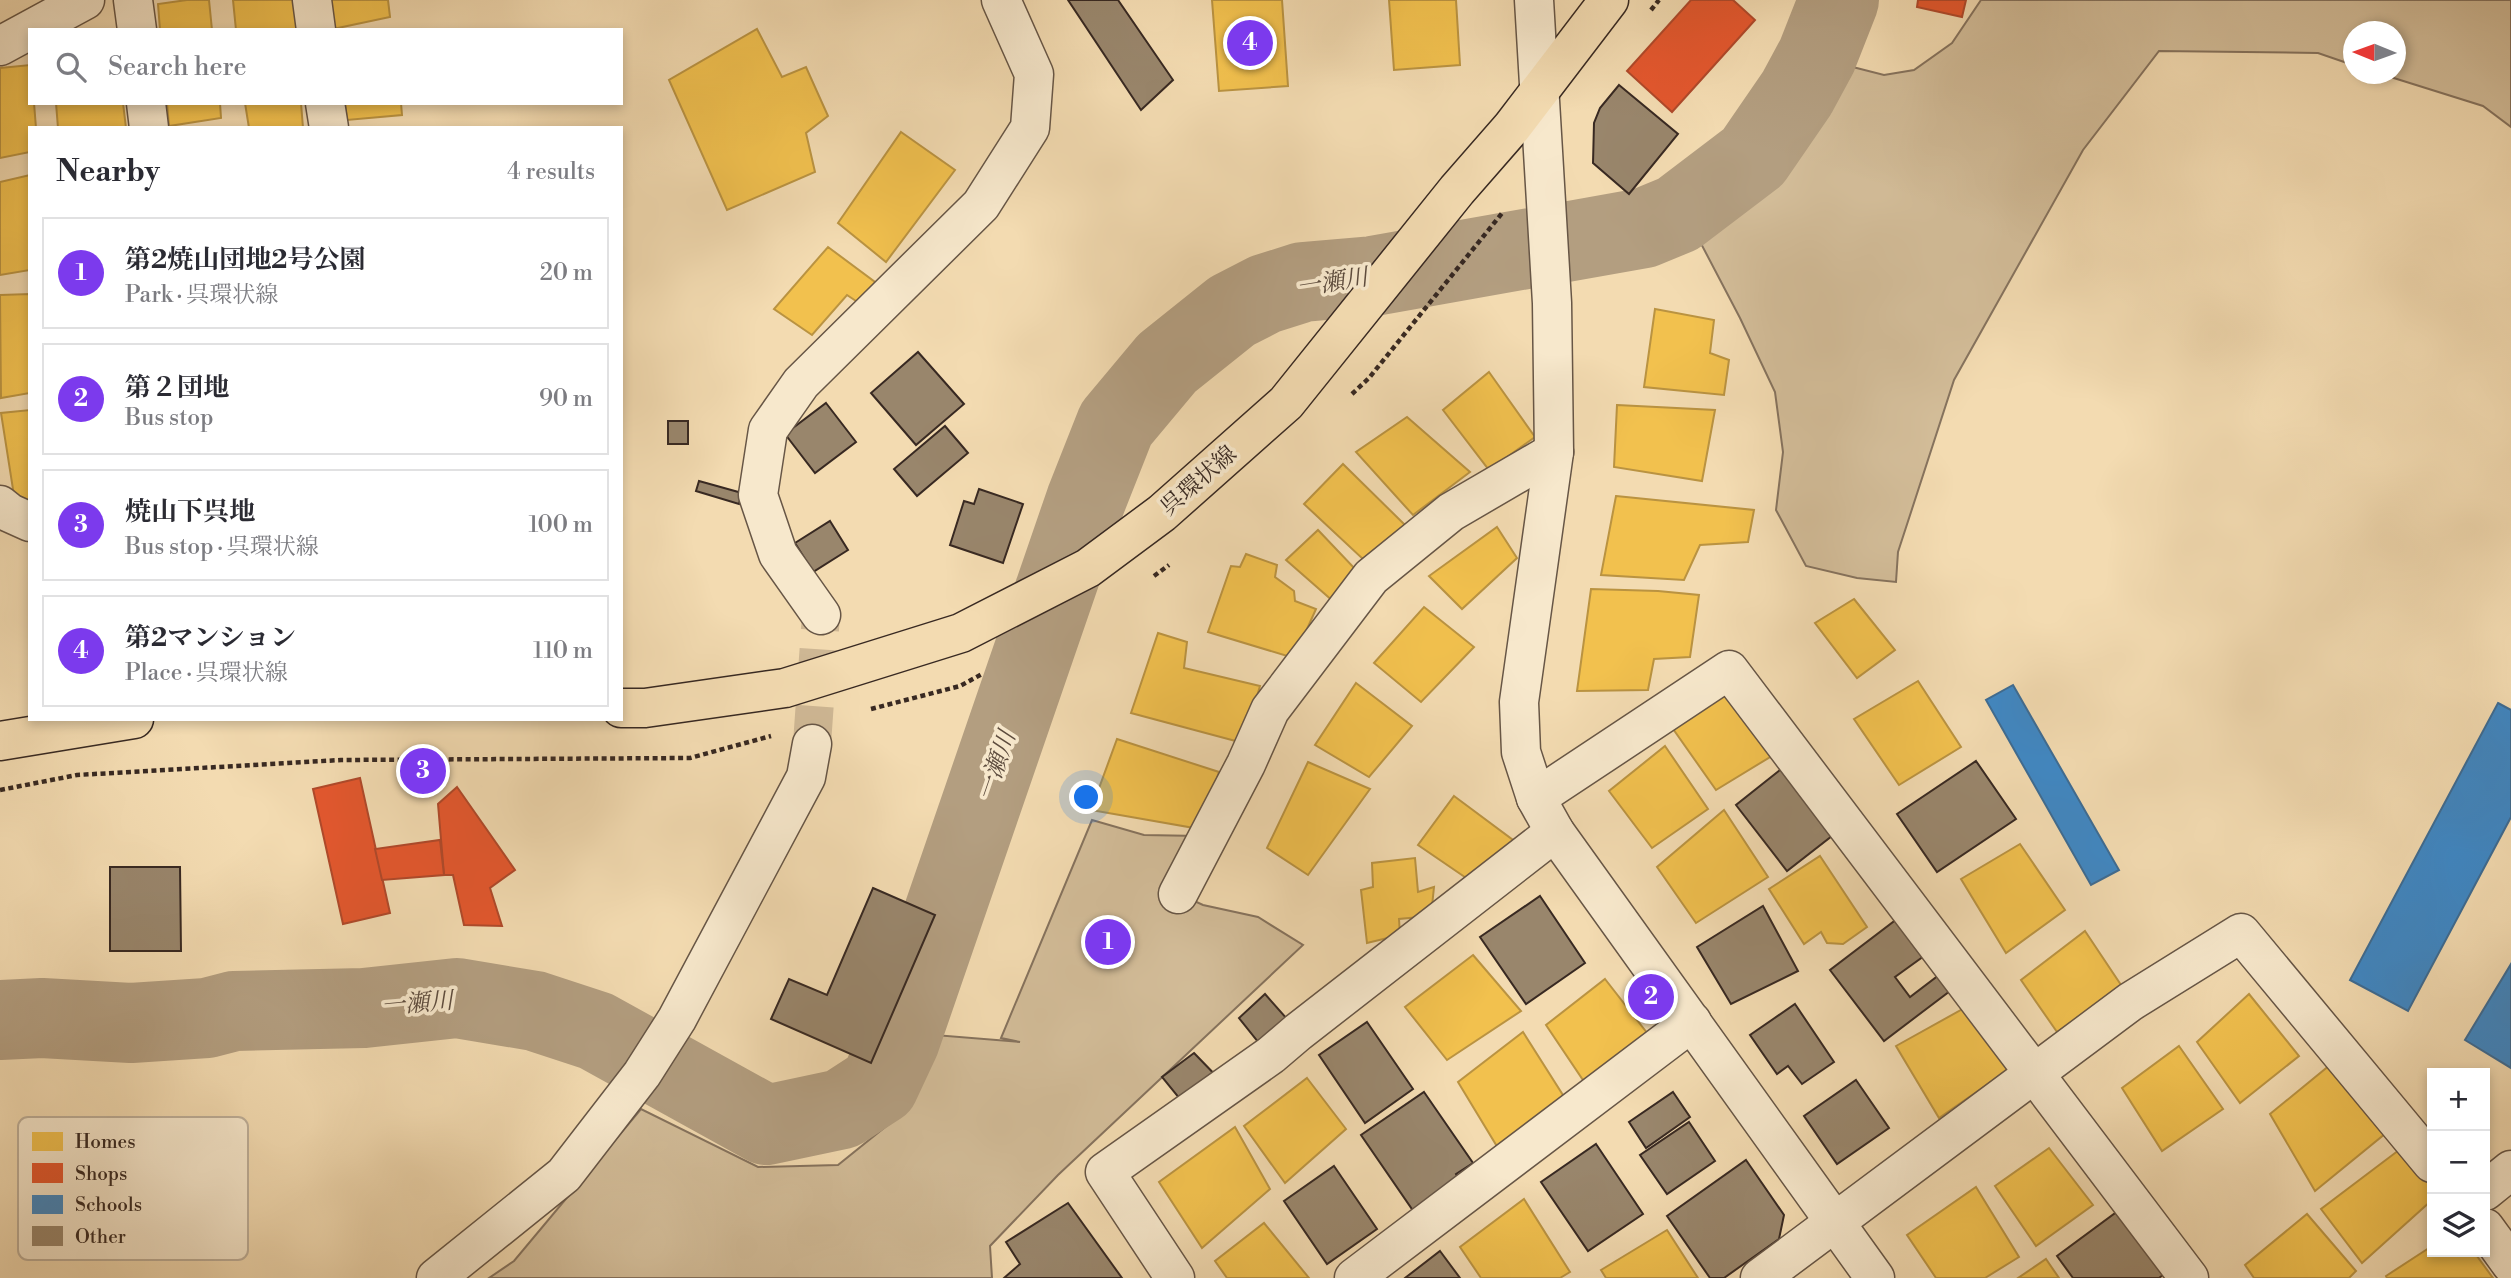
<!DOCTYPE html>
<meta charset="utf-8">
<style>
body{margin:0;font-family:"Libre Bodoni","Noto Serif JP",serif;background:#f7f7f7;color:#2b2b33}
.controls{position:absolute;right:21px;bottom:21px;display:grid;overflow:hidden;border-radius:0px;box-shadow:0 4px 10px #0003}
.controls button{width:63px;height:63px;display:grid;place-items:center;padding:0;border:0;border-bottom:2px solid #e1e1e2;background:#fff;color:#2b2b33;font:35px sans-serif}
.compass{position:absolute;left:2343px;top:21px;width:63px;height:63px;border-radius:50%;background:#fff;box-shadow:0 4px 10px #0003;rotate:271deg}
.you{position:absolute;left:1087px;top:798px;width:24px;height:24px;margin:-18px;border:5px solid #fff;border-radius:50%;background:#1a73e8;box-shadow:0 0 0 10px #1a73e833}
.badge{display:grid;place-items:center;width:46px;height:46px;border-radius:50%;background:#7c3aed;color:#fff;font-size:23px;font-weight:700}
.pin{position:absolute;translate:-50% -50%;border:4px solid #fff;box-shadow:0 2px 7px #0006}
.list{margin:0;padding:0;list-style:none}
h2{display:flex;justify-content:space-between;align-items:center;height:91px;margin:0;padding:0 28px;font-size:30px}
h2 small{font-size:23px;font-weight:400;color:#7c7c81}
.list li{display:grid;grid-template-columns:46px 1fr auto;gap:21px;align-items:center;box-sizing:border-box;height:112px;margin:0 14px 14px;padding:0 14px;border:2px solid #e1e1e2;border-radius:0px}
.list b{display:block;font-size:26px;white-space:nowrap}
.list p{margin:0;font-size:23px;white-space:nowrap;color:#7c7c81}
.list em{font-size:23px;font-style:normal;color:#7c7c81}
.icon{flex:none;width:38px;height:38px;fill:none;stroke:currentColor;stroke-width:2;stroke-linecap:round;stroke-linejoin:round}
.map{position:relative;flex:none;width:2511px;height:1278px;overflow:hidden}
.search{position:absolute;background:#fff;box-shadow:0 4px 10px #0003;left:28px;top:28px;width:595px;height:77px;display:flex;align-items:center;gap:18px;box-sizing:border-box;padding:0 24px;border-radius:0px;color:#7c7c81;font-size:26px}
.panel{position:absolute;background:#fff;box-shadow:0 4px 10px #0003;left:28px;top:126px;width:595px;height:595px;border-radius:0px}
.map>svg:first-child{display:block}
.green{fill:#d3bd99;stroke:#86735e;stroke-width:2}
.homes{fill:#f2c14e;stroke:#ba9341;stroke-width:2}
.shops{fill:#e4572e;stroke:#b0492a;stroke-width:2}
.schools{fill:#3f88c5;stroke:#3d6c94;stroke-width:2}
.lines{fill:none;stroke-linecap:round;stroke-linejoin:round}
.river{stroke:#b39e80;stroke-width:80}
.building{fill:#99866c;stroke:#382922;stroke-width:2}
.minor-tunnel{stroke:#ceb794;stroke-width:38;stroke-dasharray:38 19;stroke-linecap:butt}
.minor-casing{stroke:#675646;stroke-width:41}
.major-casing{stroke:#382922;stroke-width:41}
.path{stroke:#382922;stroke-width:4.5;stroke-dasharray:5 3.5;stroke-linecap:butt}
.minor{stroke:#f7e8cc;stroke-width:38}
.major{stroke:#f3dbb1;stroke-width:38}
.labels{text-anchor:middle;stroke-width:7;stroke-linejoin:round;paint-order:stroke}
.street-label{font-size:23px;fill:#382922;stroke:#f7e8cc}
.water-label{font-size:24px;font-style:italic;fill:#5d4c3e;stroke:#f7e8cc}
.key{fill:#f7e8cc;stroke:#beaf99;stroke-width:2}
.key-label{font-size:19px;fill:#382922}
</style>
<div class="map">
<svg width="2511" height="1278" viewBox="0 0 2511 1278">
<rect width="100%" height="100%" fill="#f3dbb1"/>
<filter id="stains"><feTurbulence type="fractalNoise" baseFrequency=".00286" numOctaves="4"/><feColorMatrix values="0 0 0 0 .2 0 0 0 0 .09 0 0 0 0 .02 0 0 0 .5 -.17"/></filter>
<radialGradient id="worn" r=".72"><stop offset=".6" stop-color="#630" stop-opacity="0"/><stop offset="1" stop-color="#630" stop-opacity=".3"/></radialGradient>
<g class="green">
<polygon points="1981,0 2511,0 2511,127 2483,106 2381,74 2396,74 2396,32 2354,32 2353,65 2318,53 2159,51 2083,150 1954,380 1898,552 1896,582 1857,578 1806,566 1776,510 1783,452 1775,392 1740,318 1696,234 1718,220 1773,174 1825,96 1837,63 1884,75 1914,70 1952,43"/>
<polygon points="1092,820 1144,835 1199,836 1179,894 1203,905 1258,917 1303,945 1058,1175 990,1246 992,1278 489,1278 514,1261 641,1109 758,1167 838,1165 900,1115 928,1056 935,1035 1020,1042 1001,1038"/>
</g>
<g class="homes">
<polygon points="187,0 209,0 212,30 160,30 158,4"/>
<polygon points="233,0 295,0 298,30 236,30"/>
<polygon points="328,0 388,0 390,17 333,29"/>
<polygon points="1212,0 1282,0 1288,86 1219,91"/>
<polygon points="1389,0 1456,0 1460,65 1394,70"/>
<polygon points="757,29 782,77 806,67 828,116 806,133 815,172 727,210 669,80"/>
<polygon points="30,65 30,103 34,103 36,128 30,128 30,152 0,158 0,68"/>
<polygon points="56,103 123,103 126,128 58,128"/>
<polygon points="167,103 220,103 221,118 169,126"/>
<polygon points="245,103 301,103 303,128 249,128"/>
<polygon points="345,103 401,103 402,115 347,120"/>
<polygon points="901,132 955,170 886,262 838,223"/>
<polygon points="30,175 30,270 0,275 0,182"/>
<polygon points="828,247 879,285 862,305 847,295 812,335 774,309"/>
<polygon points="30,294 30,393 1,398 0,295"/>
<polygon points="1655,309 1714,320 1710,353 1729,360 1724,395 1644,387"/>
<polygon points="1489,372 1535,437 1489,470 1443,410"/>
<polygon points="1617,405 1715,410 1702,481 1614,467"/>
<polygon points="30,410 30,500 15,502 1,413"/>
<polygon points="1407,417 1470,472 1413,515 1356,452"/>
<polygon points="1343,464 1406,526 1365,561 1304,504"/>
<polygon points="1616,496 1754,510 1748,542 1700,545 1684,580 1601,575"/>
<polygon points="1497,527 1517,558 1462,609 1429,576"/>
<polygon points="1318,530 1358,572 1334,602 1286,560"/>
<polygon points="1246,554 1277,565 1275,577 1294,591 1295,601 1316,609 1294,658 1208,632 1231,566 1240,567"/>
<polygon points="1591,589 1658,591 1699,595 1690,657 1654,659 1648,690 1577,691"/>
<polygon points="1854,599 1895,650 1857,678 1815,623"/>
<polygon points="1424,607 1474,647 1421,702 1374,663"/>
<polygon points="1158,633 1187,642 1184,668 1260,686 1243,743 1131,713"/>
<polygon points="1918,681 1961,747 1899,785 1854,719"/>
<polygon points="1356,683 1412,726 1369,777 1315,745"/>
<polygon points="1730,685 1780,751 1716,790 1671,726"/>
<polygon points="1117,739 1219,772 1200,829 1091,810"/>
<polygon points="1665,746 1708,809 1652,848 1609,791"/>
<polygon points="1308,762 1370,789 1308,875 1267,848"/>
<polygon points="1454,796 1513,840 1475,884 1418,845"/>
<polygon points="1724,810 1768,877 1696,923 1657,867"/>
<polygon points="2020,844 2065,910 2006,953 1961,879"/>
<polygon points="1820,856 1867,927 1843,944 1827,943 1821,932 1804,944 1769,889"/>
<polygon points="1415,858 1418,892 1434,887 1431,916 1399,919 1400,935 1367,943 1361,890 1373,887 1372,863"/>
<polygon points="2085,931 2125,991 2057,1032 2021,980"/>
<polygon points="1473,955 1521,1011 1447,1060 1405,1007"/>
<polygon points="1605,979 1651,1038 1585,1083 1546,1025"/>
<polygon points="2249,994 2299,1056 2240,1103 2197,1042"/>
<polygon points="1968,1006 2011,1068 1939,1118 1896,1046"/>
<polygon points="1523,1032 1568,1103 1498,1148 1458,1082"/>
<polygon points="2179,1046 2223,1109 2162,1151 2122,1088"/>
<polygon points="2330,1065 2386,1133 2315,1191 2270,1114"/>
<polygon points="1307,1078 1346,1129 1285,1183 1244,1126"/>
<polygon points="1235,1127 1270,1189 1202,1248 1159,1182"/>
<polygon points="2049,1148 2093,1205 2036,1246 1995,1186"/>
<polygon points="2399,1150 2432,1187 2432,1200 2362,1263 2321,1209"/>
<polygon points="1976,1187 2019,1257 1985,1278 1936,1278 1907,1235"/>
<polygon points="1524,1199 1570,1272 1560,1278 1481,1278 1460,1247"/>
<polygon points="2307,1214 2356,1271 2349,1278 2254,1278 2245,1265"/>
<polygon points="1264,1223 1309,1278 1227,1278 1215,1261"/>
<polygon points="1667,1230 1698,1278 1606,1278 1601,1270"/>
<polygon points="2432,1246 2432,1252 2474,1252 2493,1278 2387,1278 2386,1276"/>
<polygon points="2046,1259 2059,1278 2018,1278"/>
</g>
<g class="shops">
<polygon points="1691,0 1733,0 1755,20 1672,112 1627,71"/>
<polygon points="1918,0 1966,0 1962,17 1917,7"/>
<polygon points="360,778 390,913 343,924 313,789"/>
<polygon points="457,787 515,870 490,888 502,926 464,925 453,875 444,875 438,804"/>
<polygon points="440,840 444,875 382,880 375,849"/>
</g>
<g class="schools">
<polygon points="2013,685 2119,870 2091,885 1986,700"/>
<polygon points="2498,703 2511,710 2511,817 2408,1011 2350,980"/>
<polygon points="2511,964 2511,1068 2465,1040"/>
</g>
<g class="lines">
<polyline class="river" points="0,1020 42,1018 131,1023 207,1018 234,1011 364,1008 457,998 535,1011 596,1031 766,1125 842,1109 879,1085 900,1040 1086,500 1116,424 1167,363 1232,311 1265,294 1303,282 1373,276 1644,228 1678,214 1753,157 1797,93 1817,56 1839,0"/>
</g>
<g class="building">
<polygon points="1068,0 1118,0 1173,80 1141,110"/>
<polygon points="1619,85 1678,134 1629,194 1593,163 1594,123 1600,108"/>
<polygon points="918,352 964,404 916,445 871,393"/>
<polygon points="826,403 856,442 815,473 785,434"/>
<rect x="668" y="421" width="20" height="23"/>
<polygon points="945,426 968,453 917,496 894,469"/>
<polygon points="699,481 742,493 739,504 696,491"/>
<polygon points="979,489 1023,504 1003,563 950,545 964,501 974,504"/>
<polygon points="830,521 848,550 813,572 795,543"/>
<polygon points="1976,761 2016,819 1937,872 1897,814"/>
<polygon points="1785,766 1837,832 1787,871 1736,805"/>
<polygon points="110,867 180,867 181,951 110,951"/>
<polygon points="873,888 935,915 871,1063 771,1019 789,979 827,995"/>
<polygon points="1540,896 1585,963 1526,1004 1480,937"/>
<polygon points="1763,906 1798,971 1731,1004 1697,947"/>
<polygon points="1897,919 1924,956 1895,977 1910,997 1939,975 1950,991 1884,1041 1830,970"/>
<polygon points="1265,994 1295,1028 1267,1053 1239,1018"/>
<polygon points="1795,1004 1834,1062 1802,1084 1788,1066 1777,1074 1750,1035"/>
<polygon points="1367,1022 1413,1089 1365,1123 1319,1055"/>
<polygon points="1194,1053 1223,1083 1188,1109 1162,1077"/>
<polygon points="1856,1080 1889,1128 1837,1164 1804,1116"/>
<polygon points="1424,1092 1473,1163 1456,1174 1460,1181 1414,1212 1361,1135"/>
<polygon points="1673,1092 1690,1117 1646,1148 1629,1122"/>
<polygon points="1689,1122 1715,1161 1667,1194 1640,1155"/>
<polygon points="1596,1144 1643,1214 1588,1251 1541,1182"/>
<polygon points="1746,1160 1784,1215 1779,1239 1724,1278 1710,1278 1667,1216"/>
<polygon points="1334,1166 1377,1229 1327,1264 1284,1201"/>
<polygon points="1068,1203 1122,1278 1004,1278 1020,1264 1006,1242"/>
<polygon points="2122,1208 2168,1271 2159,1278 2073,1278 2057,1256"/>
<polygon points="1440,1251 1460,1278 1405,1278"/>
</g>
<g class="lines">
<polyline class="minor-tunnel" points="812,744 821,615"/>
<g class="minor-casing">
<g id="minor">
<polyline points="133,0 137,30"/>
<polyline points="312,0 316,30"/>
<polyline points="1534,0 1552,303 1554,452 1519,702 1521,752 1536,798 1555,832 1875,1278"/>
<polyline points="0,46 85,0"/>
<polyline points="146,103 149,128"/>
<polyline points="325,103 329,128"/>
<polyline points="0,505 10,513 30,522"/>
<polyline points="821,615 778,554 758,495 768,430 801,383 981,205 1030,128 1034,74 1001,0"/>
<polyline points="1536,798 1729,670 2189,1278"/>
<polyline points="1178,894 1246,764 1270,710 1371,577 1451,512 1554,452"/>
<polyline points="2485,1191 2511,1170"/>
<polyline points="2485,1228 2511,1264"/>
<polyline points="436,1278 564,1175 642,1074 677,1019 806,777 812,744"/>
<polyline points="1175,1278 1105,1172 1271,1055 1298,1032 1555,832"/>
<polyline points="1354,1278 1692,1022"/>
<polyline points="1760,1278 2130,1002 2241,933 2432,1163"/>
</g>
</g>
<g class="major-casing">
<g id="major">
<polyline points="621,708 645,708 785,688 961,633 1088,568 1162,513 1286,403 1457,190 1512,127 1609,0"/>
<polyline points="0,741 134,719"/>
</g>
</g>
<g class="path">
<polyline points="1651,10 1659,0"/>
<polyline points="1352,394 1369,378 1503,212"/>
<polyline points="1154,576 1169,565"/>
<polyline points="871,709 960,686 982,674"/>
<polyline points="0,790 77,775 341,760 690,758 771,736"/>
</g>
<use href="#minor" class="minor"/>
<use href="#major" class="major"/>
</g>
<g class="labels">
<g class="street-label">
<text transform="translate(1198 480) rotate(-41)" y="8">呉環状線</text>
</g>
<g class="water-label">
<text transform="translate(1332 282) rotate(-9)" y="8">一瀬川</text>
<text transform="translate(996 766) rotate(-71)" y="8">一瀬川</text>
<text transform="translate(417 1003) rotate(-5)" y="8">一瀬川</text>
</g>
</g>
<rect x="18" y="1117" width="230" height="143" rx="10" class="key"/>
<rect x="32" y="1132" width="31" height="19" fill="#f2c14e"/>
<rect x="32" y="1163" width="31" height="20" fill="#e4572e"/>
<rect x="32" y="1195" width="31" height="19" fill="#3f88c5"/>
<rect x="32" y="1226" width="31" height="20" fill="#99866c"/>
<g class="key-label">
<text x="75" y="1148">Homes</text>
<text x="75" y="1180">Shops</text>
<text x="75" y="1211">Schools</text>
<text x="75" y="1243">Other</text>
</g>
<rect width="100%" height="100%" filter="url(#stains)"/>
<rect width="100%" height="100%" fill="url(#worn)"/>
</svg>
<div class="controls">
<button>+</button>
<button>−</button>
<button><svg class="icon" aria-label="layers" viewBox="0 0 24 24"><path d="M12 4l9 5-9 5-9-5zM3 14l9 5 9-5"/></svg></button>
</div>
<svg class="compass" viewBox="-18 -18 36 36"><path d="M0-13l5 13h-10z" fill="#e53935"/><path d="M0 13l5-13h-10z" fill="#7c7c81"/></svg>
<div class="you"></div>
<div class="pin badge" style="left:1108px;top:942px">1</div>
<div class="pin badge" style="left:1651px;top:997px">2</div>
<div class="pin badge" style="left:423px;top:771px">3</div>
<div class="pin badge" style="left:1250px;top:43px">4</div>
<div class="search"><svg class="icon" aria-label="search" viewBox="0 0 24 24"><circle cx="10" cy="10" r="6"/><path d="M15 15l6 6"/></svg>Search here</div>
<section class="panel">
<h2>Nearby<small>4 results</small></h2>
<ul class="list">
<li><span class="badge">1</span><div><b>第2焼山団地2号公園</b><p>Park · 呉環状線</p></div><em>20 m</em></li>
<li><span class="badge">2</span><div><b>第２団地</b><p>Bus stop</p></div><em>90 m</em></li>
<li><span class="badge">3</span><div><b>焼山下呉地</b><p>Bus stop · 呉環状線</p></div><em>100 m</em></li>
<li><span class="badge">4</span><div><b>第2マンション</b><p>Place · 呉環状線</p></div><em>110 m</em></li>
</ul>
</section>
</div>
